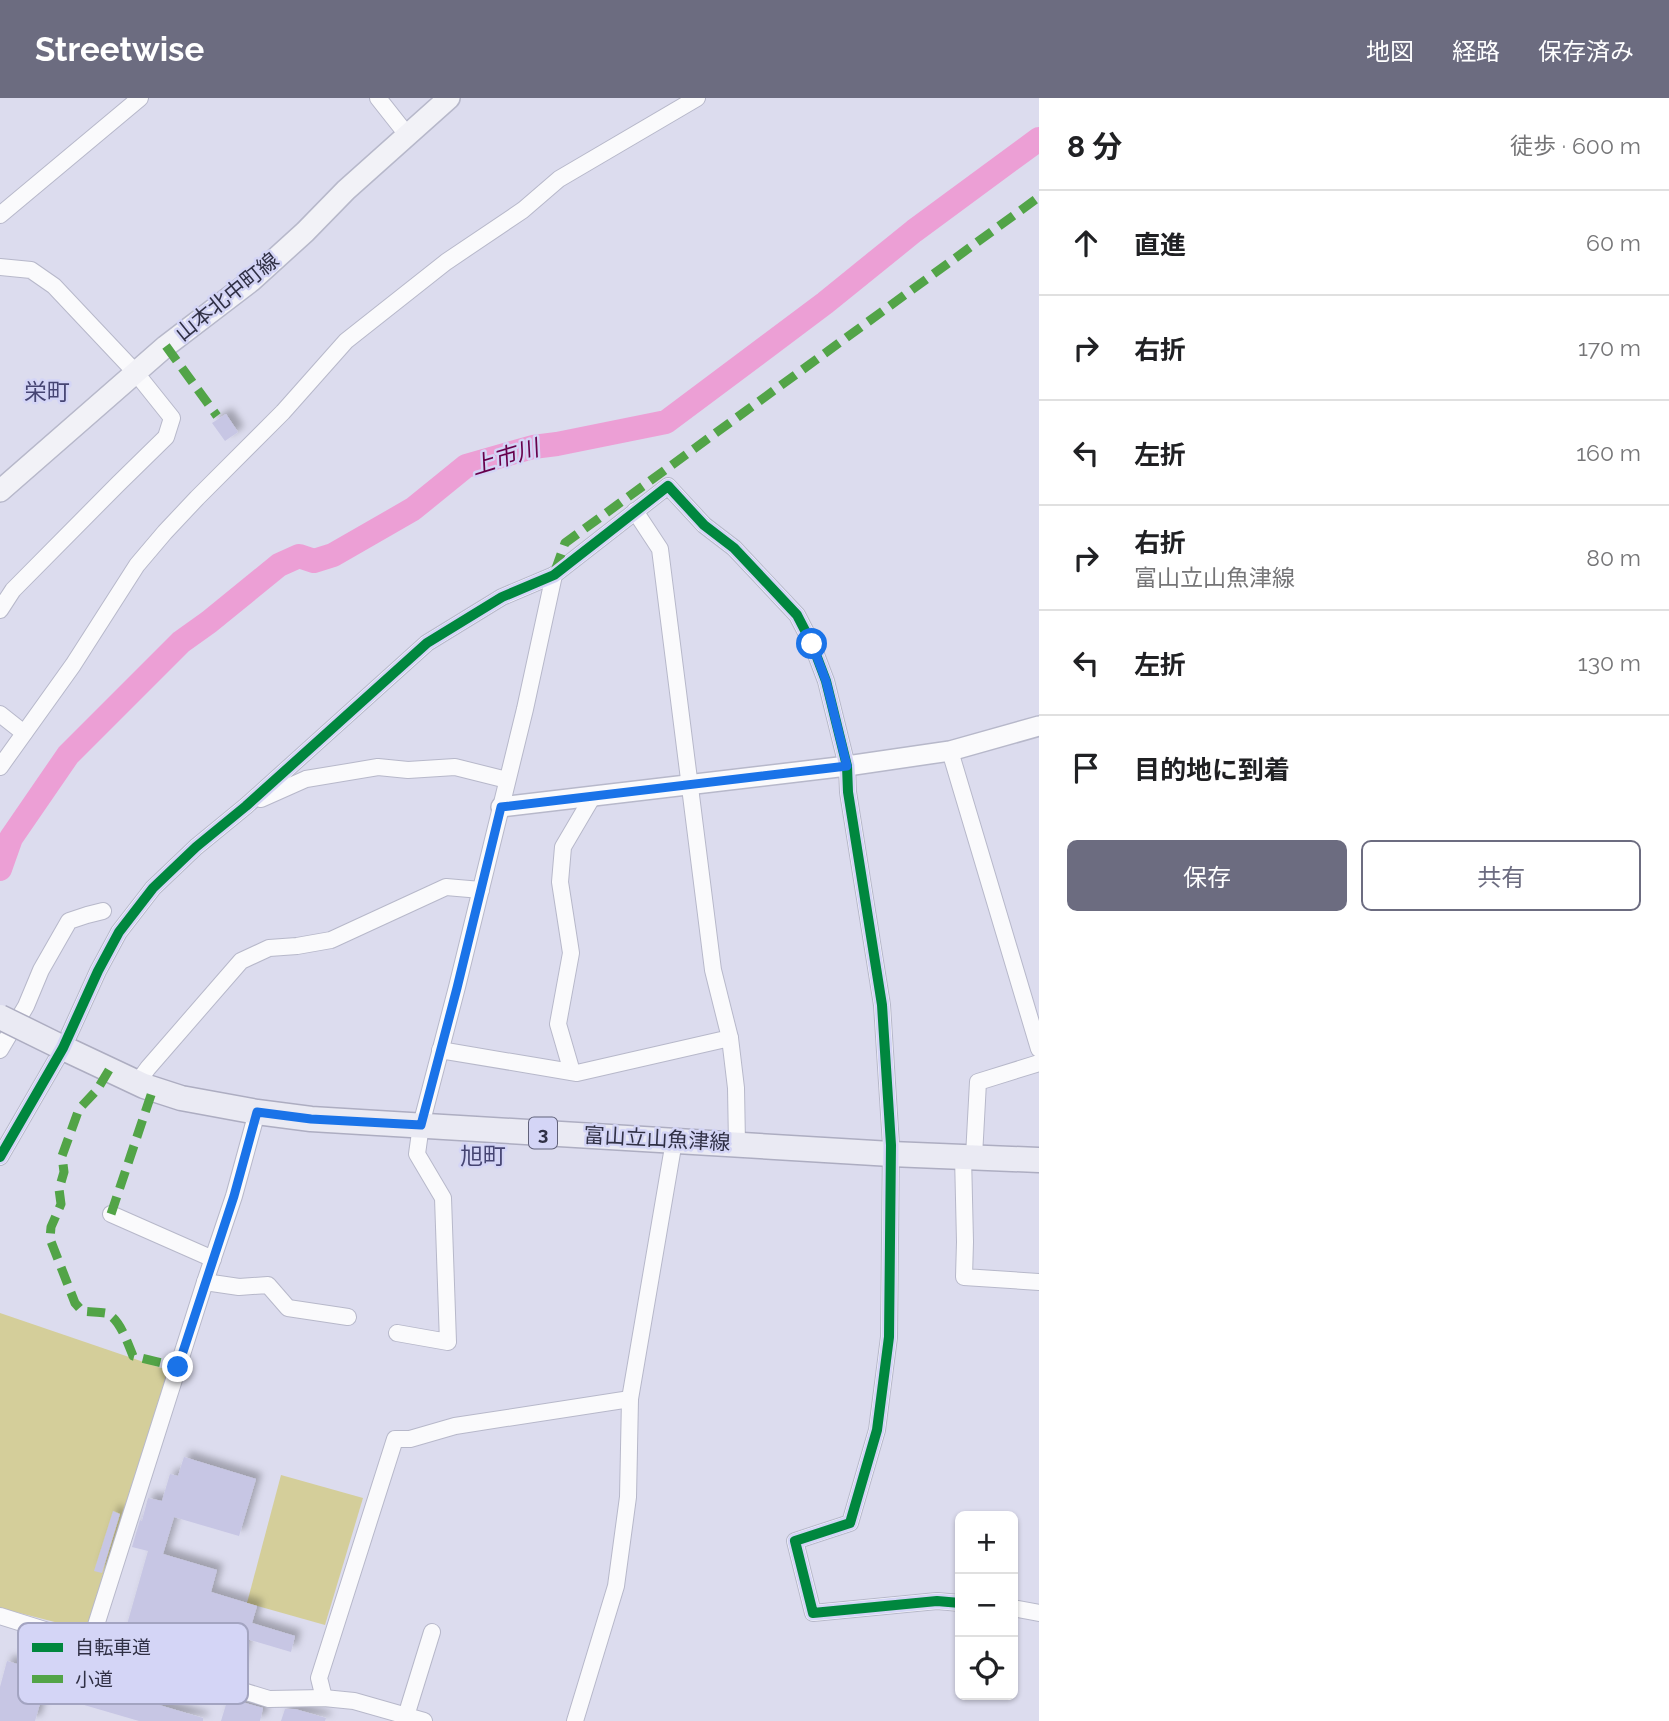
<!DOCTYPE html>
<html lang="ja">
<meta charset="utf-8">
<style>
body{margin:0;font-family:Raleway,"Noto Sans JP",sans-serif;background:#f2f2f2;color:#202124}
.controls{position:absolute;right:21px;bottom:21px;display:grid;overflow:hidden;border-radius:10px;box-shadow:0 2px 5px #0004}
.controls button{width:63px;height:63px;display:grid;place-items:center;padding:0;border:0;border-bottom:2px solid #e0e0e0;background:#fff;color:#202124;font:35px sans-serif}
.stop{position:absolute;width:21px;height:21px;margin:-16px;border:5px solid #1a73e8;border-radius:50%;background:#fff}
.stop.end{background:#1a73e8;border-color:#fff;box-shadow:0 2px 7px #0008}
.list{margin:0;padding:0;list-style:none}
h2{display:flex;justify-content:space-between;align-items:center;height:91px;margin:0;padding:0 28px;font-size:30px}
h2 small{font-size:23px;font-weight:400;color:#757577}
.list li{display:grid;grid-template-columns:46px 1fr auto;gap:21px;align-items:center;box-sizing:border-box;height:105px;padding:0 28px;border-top:2px solid #e0e0e0}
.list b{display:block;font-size:26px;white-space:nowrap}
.list p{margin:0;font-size:23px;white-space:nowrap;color:#757577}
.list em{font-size:23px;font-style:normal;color:#757577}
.actions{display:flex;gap:14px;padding:21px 28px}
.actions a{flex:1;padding:16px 0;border:2px solid #6c6c80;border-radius:10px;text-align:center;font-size:24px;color:#6c6c80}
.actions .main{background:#6c6c80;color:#fff}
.icon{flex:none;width:38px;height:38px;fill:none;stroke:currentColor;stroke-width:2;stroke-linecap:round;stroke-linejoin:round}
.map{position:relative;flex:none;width:1039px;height:1623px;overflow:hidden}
header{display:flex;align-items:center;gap:42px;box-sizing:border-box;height:98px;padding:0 35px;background:#6c6c80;color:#fff}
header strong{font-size:33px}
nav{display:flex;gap:38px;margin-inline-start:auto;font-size:24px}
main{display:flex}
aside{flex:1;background:#fff}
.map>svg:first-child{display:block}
.green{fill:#d4ce9a}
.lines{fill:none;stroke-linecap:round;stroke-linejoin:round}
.river{stroke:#ec9fd5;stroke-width:24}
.building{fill:#c7c6e4;filter:url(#shadow)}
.minor-casing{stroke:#b7b8ca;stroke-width:18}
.tertiary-casing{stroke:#b7b8ca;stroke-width:22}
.secondary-casing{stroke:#b7b8ca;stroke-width:24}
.primary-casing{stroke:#adadc1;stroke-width:27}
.minor{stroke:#fafafc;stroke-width:16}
.tertiary{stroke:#fafafc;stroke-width:19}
.secondary{stroke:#f2f2f7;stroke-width:21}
.primary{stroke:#eaeaf3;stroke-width:24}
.primary-bridge-casing{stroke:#adadc1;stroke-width:27;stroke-linecap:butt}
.primary-bridge{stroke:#eaeaf3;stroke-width:24}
.quiet{stroke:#52a447;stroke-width:9;stroke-dasharray:18 9;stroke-linecap:butt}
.cycleway-casing{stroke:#d4d5f6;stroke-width:15}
.cycleway{stroke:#00873e;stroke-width:10}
.route{stroke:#1a73e8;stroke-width:9}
.labels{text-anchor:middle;stroke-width:5;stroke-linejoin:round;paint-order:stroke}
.shield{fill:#d4d5f6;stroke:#61627a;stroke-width:2}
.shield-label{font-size:19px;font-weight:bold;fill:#303045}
.street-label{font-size:21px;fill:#303045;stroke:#d4d5f6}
.neighbourhood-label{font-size:23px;fill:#464573;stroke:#d4d5f6}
.water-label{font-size:23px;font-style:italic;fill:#67004c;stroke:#d4d5f6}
.key{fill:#d4d5f6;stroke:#a3a4c1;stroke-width:2}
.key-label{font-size:19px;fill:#303045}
</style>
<header>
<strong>Streetwise</strong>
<nav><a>地図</a><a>経路</a><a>保存済み</a></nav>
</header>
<main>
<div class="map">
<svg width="1039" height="1623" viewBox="0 0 1039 1623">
<defs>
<filter id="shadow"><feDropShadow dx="6" dy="-6" stdDeviation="3.5" flood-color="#0004"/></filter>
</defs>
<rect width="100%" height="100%" fill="#dcdcee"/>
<g class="green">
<polygon points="0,1215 170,1273 90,1533 0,1510"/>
<polygon points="281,1377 363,1400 325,1527 247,1505"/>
</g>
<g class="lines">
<polyline class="river" points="0,771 11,740 68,657 181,544 209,524 279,467 299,458 314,463 333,457 413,411 466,368 533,349 557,346 666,324 825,205 914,133 1039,41"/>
</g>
<g class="building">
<polygon points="226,316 238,334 225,343 212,325"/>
<polygon points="184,1359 256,1381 239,1438 174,1419 163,1456 217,1472 211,1494 257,1508 252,1525 295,1538 291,1554 247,1541 237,1576 122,1544 148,1453 132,1449 140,1422 142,1423 148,1400 162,1403 170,1376 178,1378"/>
<polygon points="113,1413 120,1416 102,1475 94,1473"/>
<polygon points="7,1563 31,1570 30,1572 91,1590 95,1576 132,1587 129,1598 203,1620 203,1623 139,1623 43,1595 35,1623 0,1623 0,1589"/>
<polygon points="228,1600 263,1610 260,1623 221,1623"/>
<polygon points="285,1611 295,1611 326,1620 325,1623 281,1623"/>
</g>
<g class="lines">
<g class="minor-casing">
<g id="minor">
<polyline points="378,0 408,38"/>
<polyline points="0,117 140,0"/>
<polyline points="0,169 31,172 54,188 136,275 172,320 166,339 118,386 13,492 0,512"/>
<polyline points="0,616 24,635"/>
<polyline points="950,653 1039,951"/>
<polyline points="0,669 73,567 137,467 165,434 197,400 283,314 346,243 446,164 523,112 559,81 697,0"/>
<polyline points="261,701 306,681 378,669 408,672 455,669 507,682"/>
<polyline points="730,940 736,990 737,1046"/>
<polyline points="0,952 26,908 41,872 69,823 87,817 103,813"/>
<polyline points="440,952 577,975 730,940 713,872 660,451 635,413"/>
<polyline points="572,974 558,926 571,855 560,784 563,749 593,698"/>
<polyline points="137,985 148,970 241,863 269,850 297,848 331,842 446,789 481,792"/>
<polyline points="963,1058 965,1144 964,1179 1039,1184"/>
<polyline points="974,1058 978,984 1039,965"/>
<polyline points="0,1059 63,950 98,873 119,834 153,790 196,749 246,708 427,545 502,499 554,477 668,388 704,427 734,450 797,517 812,546 826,583 847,668 848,694 882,907 891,1047 889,1239 877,1332 850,1425 795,1443 813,1515 937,1503 960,1505"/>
<polyline points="111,1116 213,1161"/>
<polyline points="205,1184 239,1189 268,1187 288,1210 348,1219"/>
<polyline points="397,1235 448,1244 443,1100 417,1056 421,1027 457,889 525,611 554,477"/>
<polyline points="1013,1510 1039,1515"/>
<polyline points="0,1518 131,1559"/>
<polyline points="90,1546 205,1184 234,1098 257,1014"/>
<polyline points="139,1561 269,1601 324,1600 354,1603 424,1623"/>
<polyline points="324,1600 319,1580 395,1341 410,1341 455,1328 630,1301"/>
<polyline points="406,1618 432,1534"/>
<polyline points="575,1623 616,1488 628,1399 630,1301 674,1043"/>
</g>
</g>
<g class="tertiary-casing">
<polyline id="tertiary" points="501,709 847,668 950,653 1039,628"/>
</g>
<g class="secondary-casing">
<polyline id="secondary" points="0,393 166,248 251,183 305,134 346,92 449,0"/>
</g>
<g class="primary-casing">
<polyline id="primary" points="59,948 144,988 181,1000 257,1014 311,1021 891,1056 1039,1062"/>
</g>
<use href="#minor" class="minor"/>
<use href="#tertiary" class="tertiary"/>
<use href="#secondary" class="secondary"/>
<use href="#primary" class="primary"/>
<g class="primary-bridge-casing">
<polyline id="primary-bridge" points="0,919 59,948"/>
</g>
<use href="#primary-bridge" class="primary-bridge"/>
<g class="quiet">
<polyline points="166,248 217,318"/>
<polyline points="555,473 565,445 1039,99"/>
<path d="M109,972L97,992L79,1011L62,1058L64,1074L59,1091L61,1106L51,1129L50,1141L75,1205L82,1213C90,1214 98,1214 105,1215C119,1218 128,1246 133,1258L178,1269"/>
<polyline points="111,1116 153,991"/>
</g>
<g class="cycleway-casing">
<polyline id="cycleway" points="0,1059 63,950 98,873 119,834 153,790 196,749 246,708 427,545 502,499 554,477 668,388 704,427 734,450 797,517 812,546 826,583 847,668 848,694 882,907 891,1047 889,1239 877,1332 850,1425 795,1443 813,1515 937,1503 960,1505"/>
</g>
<use href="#cycleway" class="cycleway"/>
</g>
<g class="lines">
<polyline class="route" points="178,1269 234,1098 257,1014 311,1021 421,1027 457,890 501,709 847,668 826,583 812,546"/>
</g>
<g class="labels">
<rect class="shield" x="529" y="1019.5" width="28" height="31" rx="5"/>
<g class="shield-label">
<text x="543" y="1042">3</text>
</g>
<g class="street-label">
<text transform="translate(227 199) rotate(-39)" y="7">山本北中町線</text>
<text transform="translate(657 1041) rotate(3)" y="7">富山立山魚津線</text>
</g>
<g class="neighbourhood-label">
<text x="47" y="302">栄町</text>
<text x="483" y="1066">旭町</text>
</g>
<g class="water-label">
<text transform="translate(505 359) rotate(-17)" y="8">上市川</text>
</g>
</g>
<rect x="18" y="1525" width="230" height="81" rx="10" class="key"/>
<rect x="32" y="1545" width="31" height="9" fill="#00873e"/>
<rect x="32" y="1577" width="31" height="8" fill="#52a447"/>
<g class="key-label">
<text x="75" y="1556">自転車道</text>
<text x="75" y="1588">小道</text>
</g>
</svg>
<div class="controls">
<button>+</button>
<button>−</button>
<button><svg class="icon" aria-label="locate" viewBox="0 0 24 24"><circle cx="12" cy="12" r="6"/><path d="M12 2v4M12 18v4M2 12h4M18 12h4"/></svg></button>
</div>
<div class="stop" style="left:812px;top:546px"></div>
<div class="stop end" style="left:178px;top:1269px"></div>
</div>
<aside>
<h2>8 分<small>徒歩 · 600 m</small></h2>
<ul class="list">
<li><svg class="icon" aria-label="ahead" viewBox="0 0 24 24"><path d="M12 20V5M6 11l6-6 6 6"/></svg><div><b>直進</b></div><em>60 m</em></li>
<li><svg class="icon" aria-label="right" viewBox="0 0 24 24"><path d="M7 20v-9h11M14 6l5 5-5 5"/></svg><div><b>右折</b></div><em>170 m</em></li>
<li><svg class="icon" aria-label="left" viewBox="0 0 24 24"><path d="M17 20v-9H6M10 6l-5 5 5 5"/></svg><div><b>左折</b></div><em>160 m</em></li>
<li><svg class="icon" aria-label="right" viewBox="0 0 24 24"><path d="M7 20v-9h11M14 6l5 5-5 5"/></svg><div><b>右折</b><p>富山立山魚津線</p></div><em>80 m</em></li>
<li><svg class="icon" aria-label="left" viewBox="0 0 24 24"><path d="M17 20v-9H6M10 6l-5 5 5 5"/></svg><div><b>左折</b></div><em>130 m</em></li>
<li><svg class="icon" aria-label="arrive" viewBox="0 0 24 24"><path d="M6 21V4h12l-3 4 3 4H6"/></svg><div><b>目的地に到着</b></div></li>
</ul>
<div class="actions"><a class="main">保存</a><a>共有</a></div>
</aside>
</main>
